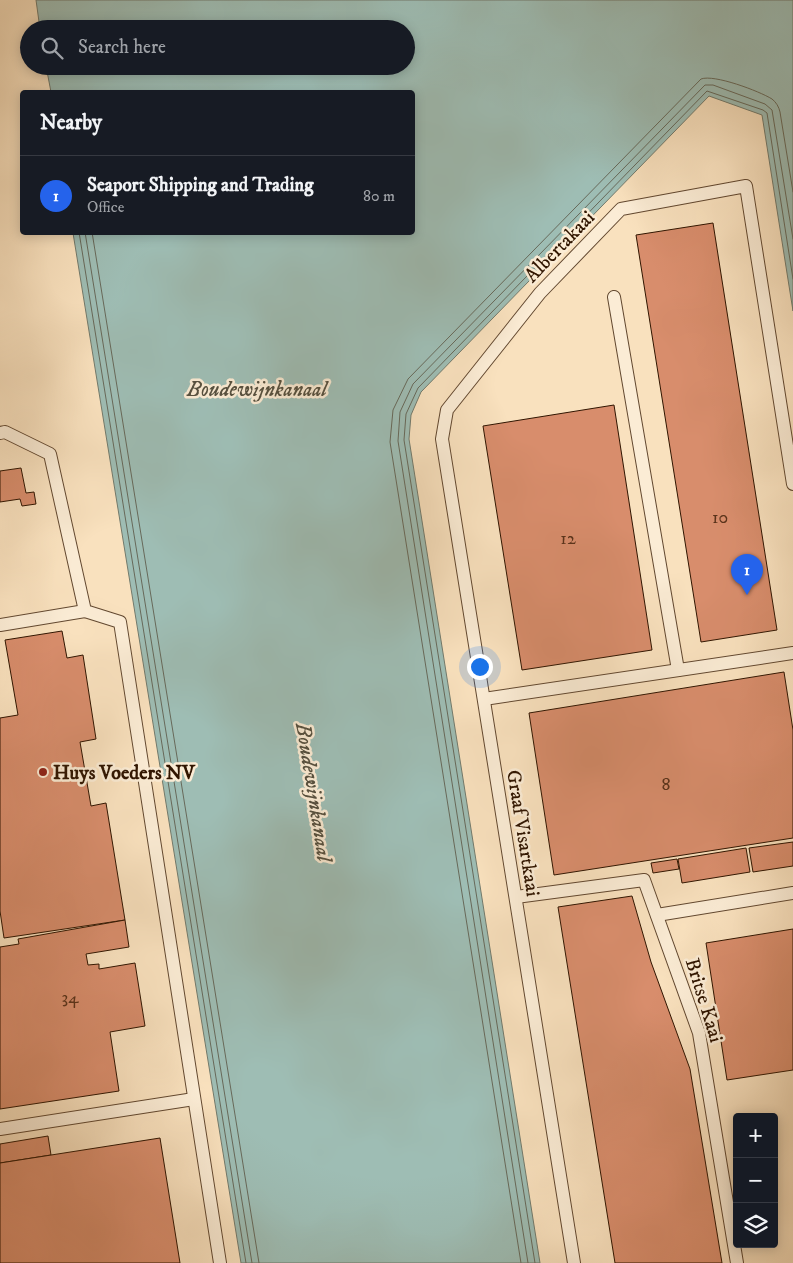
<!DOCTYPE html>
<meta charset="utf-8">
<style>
body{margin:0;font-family:"IM FELL DW Pica",serif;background:#242831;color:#f1f3f6}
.controls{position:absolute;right:15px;bottom:15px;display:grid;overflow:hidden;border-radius:5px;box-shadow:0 2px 12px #0003}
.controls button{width:45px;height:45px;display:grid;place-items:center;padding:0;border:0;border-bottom:1px solid #363941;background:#171b24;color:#f1f3f6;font:25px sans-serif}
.you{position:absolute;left:479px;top:666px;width:18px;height:18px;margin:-12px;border:4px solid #fff;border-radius:50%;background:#1a73e8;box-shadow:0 0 0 8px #1a73e833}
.badge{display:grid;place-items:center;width:32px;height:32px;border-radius:50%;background:#2563eb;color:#fff;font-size:16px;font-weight:700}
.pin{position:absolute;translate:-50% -41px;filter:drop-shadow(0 1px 2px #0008)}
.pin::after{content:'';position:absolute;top:26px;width:18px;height:15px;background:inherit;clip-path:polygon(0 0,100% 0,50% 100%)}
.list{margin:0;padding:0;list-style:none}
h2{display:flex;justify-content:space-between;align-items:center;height:65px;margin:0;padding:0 20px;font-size:21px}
h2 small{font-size:16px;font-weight:400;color:#9ea1a6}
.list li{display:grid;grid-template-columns:32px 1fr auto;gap:15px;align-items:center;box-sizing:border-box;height:80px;padding:0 20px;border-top:1px solid #363941}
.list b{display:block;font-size:19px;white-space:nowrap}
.list p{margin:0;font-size:16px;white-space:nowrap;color:#9ea1a6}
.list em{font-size:16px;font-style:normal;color:#9ea1a6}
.icon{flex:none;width:28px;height:28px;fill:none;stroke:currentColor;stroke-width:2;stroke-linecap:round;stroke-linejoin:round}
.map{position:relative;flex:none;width:793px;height:1263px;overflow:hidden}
.search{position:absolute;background:#171b24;box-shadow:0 2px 12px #0003;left:20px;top:20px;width:395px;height:55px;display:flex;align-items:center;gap:12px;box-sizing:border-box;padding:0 18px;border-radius:28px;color:#9ea1a6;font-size:19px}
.panel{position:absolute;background:#171b24;box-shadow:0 2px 12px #0003;left:20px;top:90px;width:395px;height:145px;border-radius:5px}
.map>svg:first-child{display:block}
.water{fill:#9ebdb4;stroke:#727a6c}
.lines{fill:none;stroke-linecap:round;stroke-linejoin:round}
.shore{stroke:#67695a;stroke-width:1}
.building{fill:#d88d6c;stroke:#301500}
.lane-casing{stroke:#624830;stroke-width:14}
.lane{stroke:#fbecd5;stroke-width:12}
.poi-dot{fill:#8f2418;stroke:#fbecd5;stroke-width:2}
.labels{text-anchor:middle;stroke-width:5;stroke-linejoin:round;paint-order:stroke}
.number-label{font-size:18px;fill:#5a331b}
.street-label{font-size:20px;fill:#301500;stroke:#fbecd5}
.poi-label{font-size:20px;font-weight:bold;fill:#301500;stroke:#fbecd5;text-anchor:start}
.water-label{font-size:21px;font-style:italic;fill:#56503f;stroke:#fbecd5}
</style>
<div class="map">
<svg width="793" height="1263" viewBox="0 0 793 1263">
<rect width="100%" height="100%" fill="#f9e1be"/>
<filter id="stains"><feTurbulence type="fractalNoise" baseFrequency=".004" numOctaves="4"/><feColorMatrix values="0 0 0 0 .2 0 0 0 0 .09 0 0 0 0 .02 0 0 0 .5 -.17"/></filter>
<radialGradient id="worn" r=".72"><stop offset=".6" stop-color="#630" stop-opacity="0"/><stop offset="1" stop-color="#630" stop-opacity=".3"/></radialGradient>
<polygon class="water" points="36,0 793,0 793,311 762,115 709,96 421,392 411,415 409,439 540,1263 241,1263 73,233 412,232 412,92 51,92 46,66 406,66 406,29 40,29"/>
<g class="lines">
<g class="shore">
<polyline points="79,232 246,1263"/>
<polyline points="85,232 252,1263"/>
<polyline points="92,232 259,1263"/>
<path d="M521,1263L390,442L393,410L408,379L701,79C714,74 759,91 772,99C776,102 779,107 780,112L793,192"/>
<polyline points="528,1263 398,441 400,412 413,384 705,85 713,85 765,104 772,110 793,239"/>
<polyline points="535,1263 404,440 406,414 418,388 707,91 763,110 767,113 793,279"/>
</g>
</g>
<g class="building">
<polygon points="713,223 777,630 701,642 636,235"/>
<polygon points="614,405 652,650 522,670 483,426"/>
<polygon points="21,468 26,493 34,492 36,504 22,506 20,499 0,502 0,471"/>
<polygon points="62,631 67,658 83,655 96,739 80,742 91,806 106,803 125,920 4,938 0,911 0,718 18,715 5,640"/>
<polygon points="784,672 793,730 793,838 554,875 529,713"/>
<polygon points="793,842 793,866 753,872 749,848"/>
<polygon points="746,848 750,872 682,883 678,859"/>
<polygon points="677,859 679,869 653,873 651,863"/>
<polygon points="632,896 651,962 690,1069 722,1263 615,1263 558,907"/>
<polygon points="125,920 129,947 86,954 88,965 99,964 99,969 135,963 145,1026 110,1032 119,1091 0,1109 0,947 19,944 18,939"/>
<polygon points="793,929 793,1070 727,1080 706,943"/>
<polygon points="48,1136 51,1155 0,1163 0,1144"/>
<polygon points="160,1138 180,1263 0,1263 0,1163"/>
</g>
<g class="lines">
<g class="lane-casing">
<g id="lane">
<polyline points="614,297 678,670"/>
<polyline points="0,433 5,432 50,454 85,611 120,622 220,1263"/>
<polyline points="0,625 85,611"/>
<polyline points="484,699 793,653"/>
<polyline points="516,897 644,880 699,1033 737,1263"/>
<polyline points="657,915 793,893"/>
<polyline points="0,1129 194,1099"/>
<polyline points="574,1263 442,439 447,410 540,293 621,209 746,186 793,484"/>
</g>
</g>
<use href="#lane" class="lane"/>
</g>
<circle class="poi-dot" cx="43" cy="772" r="5"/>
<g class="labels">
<g class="number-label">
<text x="720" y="523">10</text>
<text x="568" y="544">12</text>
<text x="666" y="790">8</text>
<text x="70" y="1003">34</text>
</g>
<g class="street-label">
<text transform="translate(559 246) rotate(-46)" y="7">Albertakaai</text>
<text transform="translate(524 833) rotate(81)" y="7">Graaf Visartkaai</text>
<text transform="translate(705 1000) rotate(73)" y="7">Britse Kaai</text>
</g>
<g class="poi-label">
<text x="53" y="779">Huys Voeders NV</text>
</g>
<g class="water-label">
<text x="257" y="396">Boudewijnkanaal</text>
<text transform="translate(314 792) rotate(81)" y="7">Boudewijnkanaal</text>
</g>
</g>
<rect width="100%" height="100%" filter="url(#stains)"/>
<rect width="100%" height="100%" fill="url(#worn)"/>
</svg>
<div class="controls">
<button>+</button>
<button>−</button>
<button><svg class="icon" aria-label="layers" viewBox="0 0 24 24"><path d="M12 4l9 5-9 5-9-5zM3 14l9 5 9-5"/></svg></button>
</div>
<div class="you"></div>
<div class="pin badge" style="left:747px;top:595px">1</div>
<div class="search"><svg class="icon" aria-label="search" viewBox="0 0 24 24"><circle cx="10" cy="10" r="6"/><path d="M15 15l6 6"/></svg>Search here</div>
<section class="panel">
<h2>Nearby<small></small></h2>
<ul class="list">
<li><span class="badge">1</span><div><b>Seaport Shipping and Trading</b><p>Office</p></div><em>80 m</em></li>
</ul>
</section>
</div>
